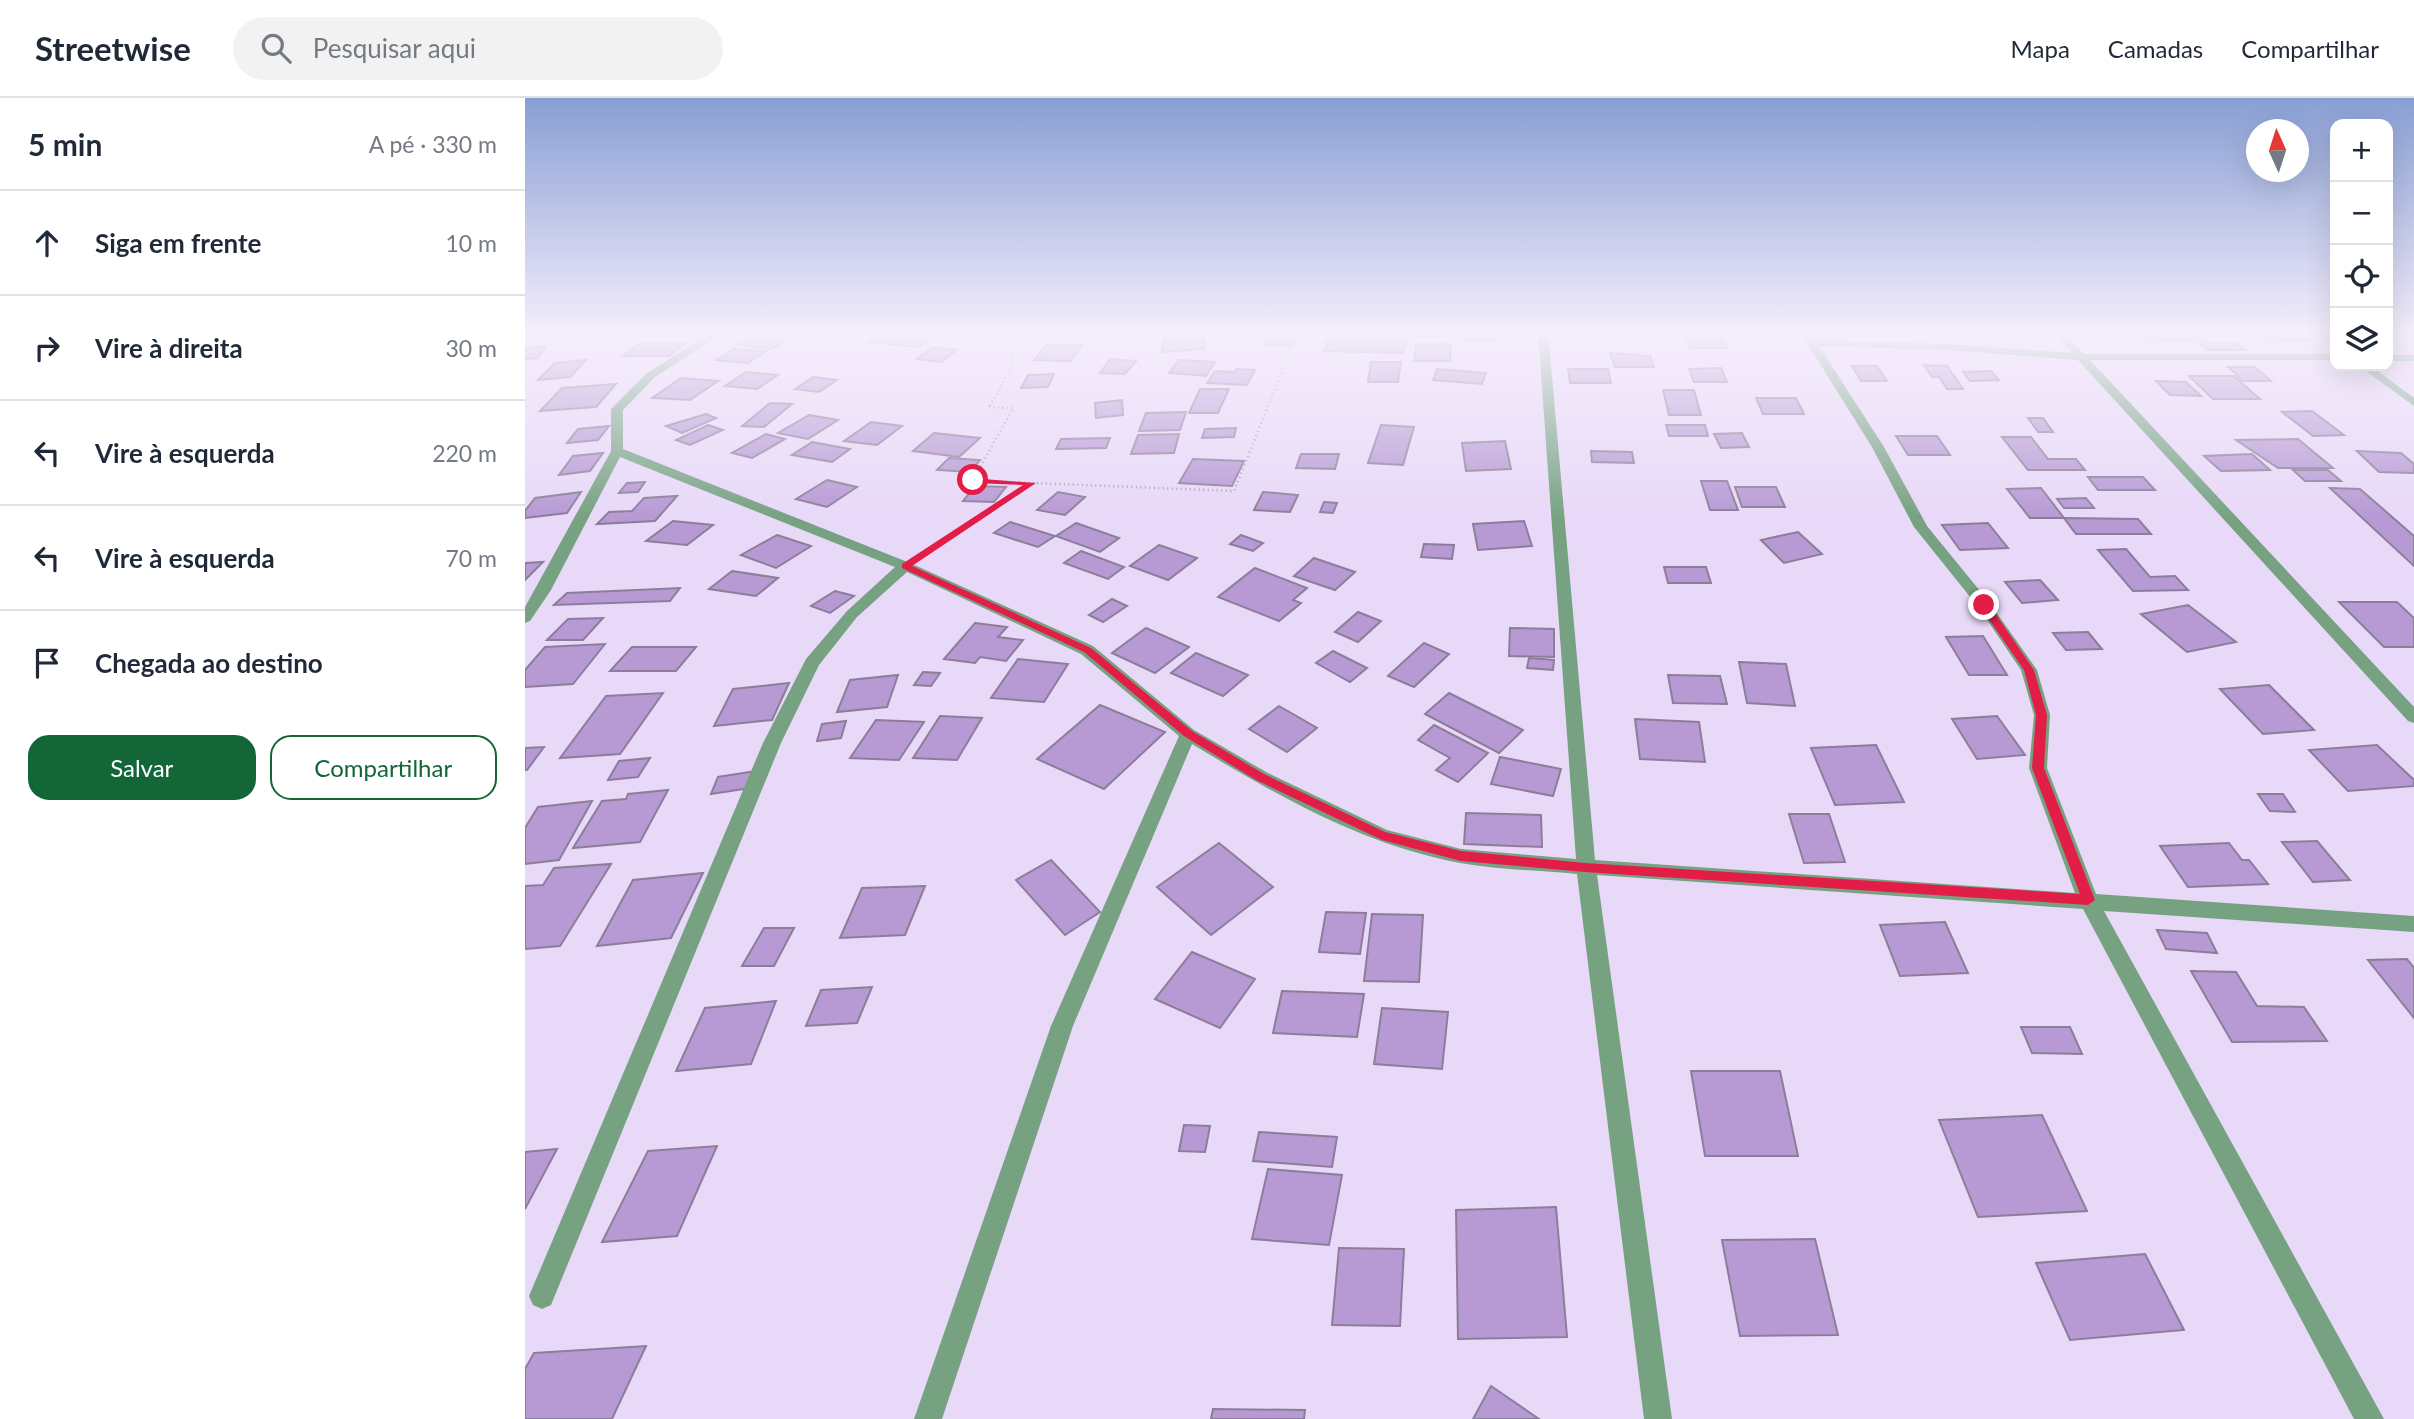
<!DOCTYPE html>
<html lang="pt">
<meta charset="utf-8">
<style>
body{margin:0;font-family:Lato,sans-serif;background:#f2f2f3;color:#1f2937}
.controls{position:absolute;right:21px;top:21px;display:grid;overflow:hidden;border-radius:14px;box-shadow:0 7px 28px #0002}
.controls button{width:63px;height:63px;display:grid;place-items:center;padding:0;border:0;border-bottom:2px solid #e0e1e3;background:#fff;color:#1f2937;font:35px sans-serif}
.compass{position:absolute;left:1721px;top:21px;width:63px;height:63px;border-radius:50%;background:#fff;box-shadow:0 7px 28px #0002;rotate:357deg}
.stop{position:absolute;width:21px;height:21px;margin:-16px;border:5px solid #e11d48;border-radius:50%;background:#fff}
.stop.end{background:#e11d48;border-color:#fff;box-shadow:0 2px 7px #0008}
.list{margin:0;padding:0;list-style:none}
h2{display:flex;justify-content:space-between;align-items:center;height:91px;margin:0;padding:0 28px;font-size:30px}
h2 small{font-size:23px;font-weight:400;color:#747a83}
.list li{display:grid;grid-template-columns:46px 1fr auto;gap:21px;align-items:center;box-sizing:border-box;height:105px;padding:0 28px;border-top:2px solid #e0e1e3}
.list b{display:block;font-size:26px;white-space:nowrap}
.list em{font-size:23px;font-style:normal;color:#747a83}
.actions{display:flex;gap:14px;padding:21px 28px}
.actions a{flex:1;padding:16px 0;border:2px solid #126637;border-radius:21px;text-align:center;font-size:24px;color:#126637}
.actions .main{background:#126637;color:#fff}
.icon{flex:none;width:38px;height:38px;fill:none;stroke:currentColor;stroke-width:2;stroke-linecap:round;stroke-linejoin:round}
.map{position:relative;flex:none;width:1889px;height:1321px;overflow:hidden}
header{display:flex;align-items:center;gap:42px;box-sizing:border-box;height:98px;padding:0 35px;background:#fff;border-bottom:2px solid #e0e1e3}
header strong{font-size:33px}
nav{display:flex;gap:38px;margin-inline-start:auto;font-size:24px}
.search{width:490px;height:63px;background:#f2f2f3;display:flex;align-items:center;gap:18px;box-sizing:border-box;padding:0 24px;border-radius:38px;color:#747a83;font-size:26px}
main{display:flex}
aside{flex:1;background:#fff}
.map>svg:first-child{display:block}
.building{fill:#b79ad4;stroke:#8c7e9a;stroke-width:2}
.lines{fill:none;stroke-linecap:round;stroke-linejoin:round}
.path-far1{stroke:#9f94ab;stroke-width:2.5;stroke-dasharray:1 3.5;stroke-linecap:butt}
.path{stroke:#9f94ab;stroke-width:3.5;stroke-dasharray:2 4.5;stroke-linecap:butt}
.street{fill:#76a282;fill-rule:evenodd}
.route{fill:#e11d48}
</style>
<header>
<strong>Streetwise</strong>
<div class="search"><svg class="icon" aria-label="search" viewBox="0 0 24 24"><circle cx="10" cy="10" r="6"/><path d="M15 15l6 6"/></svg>Pesquisar aqui</div>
<nav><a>Mapa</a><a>Camadas</a><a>Compartilhar</a></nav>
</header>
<main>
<aside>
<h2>5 min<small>A pé · 330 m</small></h2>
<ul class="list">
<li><svg class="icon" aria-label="ahead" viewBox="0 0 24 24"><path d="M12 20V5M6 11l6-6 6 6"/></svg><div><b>Siga em frente</b></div><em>10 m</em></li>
<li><svg class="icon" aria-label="right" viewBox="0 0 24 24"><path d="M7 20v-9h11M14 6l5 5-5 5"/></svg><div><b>Vire à direita</b></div><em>30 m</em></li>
<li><svg class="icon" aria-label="left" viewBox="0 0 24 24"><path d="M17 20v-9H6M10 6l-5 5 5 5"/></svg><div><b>Vire à esquerda</b></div><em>220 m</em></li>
<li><svg class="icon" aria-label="left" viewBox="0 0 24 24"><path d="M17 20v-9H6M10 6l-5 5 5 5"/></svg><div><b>Vire à esquerda</b></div><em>70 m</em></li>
<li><svg class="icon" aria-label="arrive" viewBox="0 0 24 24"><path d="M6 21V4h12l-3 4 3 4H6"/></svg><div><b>Chegada ao destino</b></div></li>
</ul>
<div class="actions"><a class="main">Salvar</a><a>Compartilhar</a></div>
</aside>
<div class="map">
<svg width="1889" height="1321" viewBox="0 0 1889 1321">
<rect width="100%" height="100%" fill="#e8d9f8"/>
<g class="building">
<polygon points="70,234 98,234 88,241 59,240"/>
<polygon points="256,234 288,234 281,238 252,237"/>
<polygon points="291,234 332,234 323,240 287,237"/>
<polygon points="358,234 413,234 393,249 343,244"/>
<polygon points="591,234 626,234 623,240 588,240"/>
<polygon points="680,234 679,251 637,254 639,237"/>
<polygon points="745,234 772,234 766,248 739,247"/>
<polygon points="890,234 918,234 917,239 890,239"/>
<polygon points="942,234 970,234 970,243 941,243"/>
<polygon points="1631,234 1666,234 1678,243 1620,244 1609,235"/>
<polygon points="1725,234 1769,234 1783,243 1739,244"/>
<polygon points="236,235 266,239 246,251 215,247"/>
<polygon points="1160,238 1197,238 1202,250 1165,250"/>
<polygon points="804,240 824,240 882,241 878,255 799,253"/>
<polygon points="1673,244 1712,245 1721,252 1682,252"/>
<polygon points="115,245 160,245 144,258 98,258"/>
<polygon points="891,246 926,246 925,263 889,263"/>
<polygon points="521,247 557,247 546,263 509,262"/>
<polygon points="21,248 13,260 0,261 0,250"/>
<polygon points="408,249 432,252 416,264 392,261"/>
<polygon points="209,251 241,253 223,265 191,262"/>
<polygon points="1085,255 1125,258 1129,269 1090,269"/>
<polygon points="585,261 611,263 600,276 575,275"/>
<polygon points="61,262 45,279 13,282 30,265"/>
<polygon points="654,262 690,264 681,278 644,275"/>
<polygon points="846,264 876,264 873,284 843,284"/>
<polygon points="1399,267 1422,268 1438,291 1422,291 1414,279 1407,279"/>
<polygon points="1327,268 1352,268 1362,283 1336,283"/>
<polygon points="1703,269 1730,269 1746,283 1718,283"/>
<polygon points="1196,270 1202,284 1169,284 1164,271"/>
<polygon points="711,271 730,272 722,287 682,285 690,273 709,274"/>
<polygon points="912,271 961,275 957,286 908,282"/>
<polygon points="1043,271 1083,271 1086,285 1045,285"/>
<polygon points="1466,273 1474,282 1445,283 1438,274"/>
<polygon points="221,274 253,277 232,291 200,288"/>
<polygon points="529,276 523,289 496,290 503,277"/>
<polygon points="1664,278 1709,278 1735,301 1688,301"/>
<polygon points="288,279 312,282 294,294 270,291"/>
<polygon points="156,280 193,283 165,302 127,300"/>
<polygon points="1631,283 1661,284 1676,298 1645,297"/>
<polygon points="91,286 71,309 15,313 37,290"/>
<polygon points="675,291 704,291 693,315 664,315"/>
<polygon points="1138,292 1169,292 1176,317 1144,317"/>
<polygon points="1231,300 1271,300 1279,316 1238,316"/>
<polygon points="597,302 598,317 571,320 570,305"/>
<polygon points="245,305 267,306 239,329 217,328"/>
<polygon points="1787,313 1819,337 1788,338 1757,314"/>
<polygon points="661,314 655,332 614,333 621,315"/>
<polygon points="181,316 191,320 157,335 141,328"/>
<polygon points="284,317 313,322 283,341 253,335"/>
<polygon points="1503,320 1518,320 1528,334 1513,334"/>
<polygon points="346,324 377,328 352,347 319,343"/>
<polygon points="183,327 198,332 165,347 151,342"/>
<polygon points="856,327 889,329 878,367 843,365"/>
<polygon points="1141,327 1180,327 1183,338 1144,338"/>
<polygon points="84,328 73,342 42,345 53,331"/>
<polygon points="711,330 709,339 677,340 680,331"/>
<polygon points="409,335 455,340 434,359 388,353"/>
<polygon points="1217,335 1224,349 1196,350 1189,336"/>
<polygon points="241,336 260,341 227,360 207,355"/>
<polygon points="654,336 649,355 606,356 613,337"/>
<polygon points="1371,338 1412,338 1425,357 1383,357"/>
<polygon points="1477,339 1506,339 1523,361 1551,361 1560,372 1503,372"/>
<polygon points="585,340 581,350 531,351 536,341"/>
<polygon points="1773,341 1808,370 1753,370 1711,342"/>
<polygon points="980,343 986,371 941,373 937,345"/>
<polygon points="287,344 325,351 307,364 267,357"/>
<polygon points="1066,353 1107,354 1109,365 1067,364"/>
<polygon points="1832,353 1876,355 1889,366 1889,375 1854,374"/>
<polygon points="78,355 65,373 34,377 48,358"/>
<polygon points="776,356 814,356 810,371 771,370"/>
<polygon points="1727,356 1745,372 1696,373 1679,358"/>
<polygon points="424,360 455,362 445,374 412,372"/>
<polygon points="668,361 719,363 707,388 654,385"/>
<polygon points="1768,372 1803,372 1816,383 1780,383"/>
<polygon points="1563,379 1618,379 1630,392 1573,392"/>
<polygon points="302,382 332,389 302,409 271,401"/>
<polygon points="1176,383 1202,383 1213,412 1185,412"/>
<polygon points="120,384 113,394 94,395 102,385"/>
<polygon points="450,388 481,389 469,404 438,403"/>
<polygon points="1210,389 1251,389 1260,409 1217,409"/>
<polygon points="1516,390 1539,420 1505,420 1482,391"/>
<polygon points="1805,390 1835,391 1889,438 1889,468"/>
<polygon points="56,394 42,415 0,420 0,413 10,400"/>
<polygon points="533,394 560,399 540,417 512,412"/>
<polygon points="738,394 773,397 765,414 729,412"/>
<polygon points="152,398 130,423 72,426 84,414 107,413 119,400"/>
<polygon points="1561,400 1569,410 1539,410 1532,401"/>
<polygon points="799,404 812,405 808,415 795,414"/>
<polygon points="1539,420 1613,421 1626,436 1551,436"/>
<polygon points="148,423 188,427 162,447 121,443"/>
<polygon points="999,423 1007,448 953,452 948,426"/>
<polygon points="485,424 530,438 513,449 469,435"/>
<polygon points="551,425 594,440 575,454 531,438"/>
<polygon points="1463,425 1483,450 1435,452 1417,427"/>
<polygon points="1273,434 1297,456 1259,465 1236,442"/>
<polygon points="252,437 286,448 251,470 216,457"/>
<polygon points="716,437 738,445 728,453 705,446"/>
<polygon points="899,446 929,447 927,461 896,459"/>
<polygon points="634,447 672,460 643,482 605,468"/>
<polygon points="1601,451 1625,479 1650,478 1663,492 1608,493 1573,452"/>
<polygon points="556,453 599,469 583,481 539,465"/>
<polygon points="789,460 830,474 810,492 769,478"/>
<polygon points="18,464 0,482 0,465"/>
<polygon points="1139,469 1181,469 1186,485 1143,485"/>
<polygon points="730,470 782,490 768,502 776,505 754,523 693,499"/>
<polygon points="207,473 253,480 231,498 184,491"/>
<polygon points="1515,482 1533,502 1497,505 1480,484"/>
<polygon points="155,490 145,503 29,507 42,495"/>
<polygon points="310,493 329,498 305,515 286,508"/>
<polygon points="587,501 602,508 578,524 564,517"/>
<polygon points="1814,504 1872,504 1889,520 1889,549 1859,549"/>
<polygon points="1663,507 1711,544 1662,554 1616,516"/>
<polygon points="833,514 856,523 833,544 810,534"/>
<polygon points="78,520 58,542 22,542 43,521"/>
<polygon points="450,525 482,529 473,539 498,542 481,563 455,559 450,565 419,561"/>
<polygon points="621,530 664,549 630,575 587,555"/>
<polygon points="985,530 1029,531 1029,559 984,558"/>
<polygon points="1563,534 1577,551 1541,552 1528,535"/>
<polygon points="1458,538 1482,577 1444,577 1421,539"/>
<polygon points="899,545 924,556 889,589 863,578"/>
<polygon points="80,546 48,586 0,589 0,572 20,549"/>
<polygon points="107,549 171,549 151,573 85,573"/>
<polygon points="808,553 842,570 825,584 791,565"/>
<polygon points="671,555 723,577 698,598 646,575"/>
<polygon points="1004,560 1029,562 1028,572 1002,570"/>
<polygon points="493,561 543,566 519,604 466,600"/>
<polygon points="1214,564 1261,566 1270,608 1222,605"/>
<polygon points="398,574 415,575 406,588 389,587"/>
<polygon points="373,577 362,609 312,614 325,582"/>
<polygon points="1143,577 1195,578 1202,606 1148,605"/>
<polygon points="264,585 247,622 189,628 208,591"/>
<polygon points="1744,587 1789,632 1738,636 1695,591"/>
<polygon points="138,595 95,656 35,660 81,598"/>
<polygon points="924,595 998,632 974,655 900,616"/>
<polygon points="575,607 640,634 579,691 512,661"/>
<polygon points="754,608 792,630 762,654 724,631"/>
<polygon points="415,618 457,620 432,662 388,660"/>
<polygon points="1472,618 1500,657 1452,661 1427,621"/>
<polygon points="1110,621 1174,624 1180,664 1115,661"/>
<polygon points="351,622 399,624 374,662 325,660"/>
<polygon points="321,623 316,640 292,643 297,626"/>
<polygon points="909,627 963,655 933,684 911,672 925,660 893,642"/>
<polygon points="1351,647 1379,704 1310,707 1286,650"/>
<polygon points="1852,647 1889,682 1889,688 1823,693 1784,652"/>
<polygon points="19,649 2,672 0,672 0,650"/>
<polygon points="975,659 1036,671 1028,698 966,686"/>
<polygon points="125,660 113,679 83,682 94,663"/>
<polygon points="231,673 225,690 186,696 193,679"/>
<polygon points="143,692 115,744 48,750 77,703 101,701 103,696"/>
<polygon points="1733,696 1758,696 1770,714 1745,713"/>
<polygon points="67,703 34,762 0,766 0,730 13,709"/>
<polygon points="941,715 1016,717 1017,749 939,746"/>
<polygon points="1264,716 1304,716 1320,764 1279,765"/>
<polygon points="1792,743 1825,782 1788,784 1757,744"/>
<polygon points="694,745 748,789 686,837 632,789"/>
<polygon points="1704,745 1717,762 1724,762 1743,786 1663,789 1635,748"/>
<polygon points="526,762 575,814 540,837 491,782"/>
<polygon points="86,766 35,848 0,851 0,788 18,787 29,770"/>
<polygon points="178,775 146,840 72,848 108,782"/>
<polygon points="400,788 380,837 315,840 337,790"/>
<polygon points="801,814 841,815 835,856 794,854"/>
<polygon points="847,816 898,817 894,884 839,883"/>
<polygon points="1420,824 1443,875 1375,878 1355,827"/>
<polygon points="239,830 269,830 249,868 217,868"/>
<polygon points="1632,832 1682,835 1692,855 1641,851"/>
<polygon points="667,854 730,881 695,930 630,901"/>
<polygon points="1882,861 1889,870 1889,920 1843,862"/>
<polygon points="1666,873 1711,874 1732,908 1779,909 1802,943 1707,944"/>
<polygon points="347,889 332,925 281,928 296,892"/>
<polygon points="757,893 839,896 832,939 748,935"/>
<polygon points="251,903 226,966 151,973 180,910"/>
<polygon points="857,910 923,914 917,971 849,966"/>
<polygon points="1496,929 1545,929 1557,956 1507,955"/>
<polygon points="1166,973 1255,973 1273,1058 1180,1058"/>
<polygon points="1517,1017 1562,1113 1453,1119 1414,1022"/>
<polygon points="659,1027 685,1028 680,1054 654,1053"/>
<polygon points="734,1034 812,1039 807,1069 728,1063"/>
<polygon points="192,1048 152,1138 77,1144 123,1053"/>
<polygon points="32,1051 0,1111 0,1054"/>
<polygon points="743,1071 817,1077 804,1147 727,1141"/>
<polygon points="1031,1109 1042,1239 933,1241 931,1112"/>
<polygon points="1290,1141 1313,1237 1215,1238 1197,1142"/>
<polygon points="814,1150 879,1151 875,1228 807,1227"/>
<polygon points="1620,1156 1659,1232 1545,1242 1511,1165"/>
<polygon points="121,1248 87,1321 0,1321 0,1271 9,1255"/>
<polygon points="966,1288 1014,1321 948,1321"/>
<polygon points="688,1311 780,1312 779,1321 686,1321"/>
</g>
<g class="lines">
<g class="path-far1">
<polyline points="465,308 487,268 488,234"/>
<polyline points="464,309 488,310 448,382 505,385"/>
<polyline points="466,412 507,385 709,393 765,253 778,234"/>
</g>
<polyline class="path" points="407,451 469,410"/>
<g class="street">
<path d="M188,234H200L130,279L98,312V351L385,465L568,548L669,632L741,674L862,732L936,751L1051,761L1013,234H1023L1070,762L1550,795L1504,670L1509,617L1496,572L1454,510L1389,429L1347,349L1275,234H1285L1290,242L1421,246L1547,255L1528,234H1538L1559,256H1810V262H1565L1889,609V625L1883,623L1553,262L1421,252L1294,248L1359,349L1402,428L1464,504L1512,572L1525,617L1522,670L1571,796L1889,818V834L1579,813L1859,1321H1829L1558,811L1072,777L1147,1321H1119L1052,776C1014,772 973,772 935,765C838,747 751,697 667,646L548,928L417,1321H389L526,928L654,638L556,556L382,474L332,519L294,567L256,645L26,1207L17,1211L8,1207L4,1198L238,645L281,561L322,513L370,469L95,359L26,492L5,523L0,525V509L86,353V311L122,275Z"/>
<polygon points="1793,234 1804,234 1810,240 1810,248"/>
<rect x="1863" y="257" width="26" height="6"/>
<polygon points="1834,268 1846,268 1889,300 1889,308"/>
</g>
</g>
<linearGradient id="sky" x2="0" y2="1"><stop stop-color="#889ed4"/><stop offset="0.56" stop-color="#f5eefc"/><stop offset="1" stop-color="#f5eefc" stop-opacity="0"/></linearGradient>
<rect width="1889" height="419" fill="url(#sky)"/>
<polygon class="route" points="445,380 511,385 387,468 566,550 667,633 739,676 860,734 936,753 1060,765 1555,796 1507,670 1511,617 1499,572 1454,507 1463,505 1509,572 1522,617 1519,670 1570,802 1563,807 1060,774 936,763 857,742 731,682 659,638 559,554 377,470 377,466 498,387 448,385"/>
</svg>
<div class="controls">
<button>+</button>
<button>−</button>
<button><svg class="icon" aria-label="locate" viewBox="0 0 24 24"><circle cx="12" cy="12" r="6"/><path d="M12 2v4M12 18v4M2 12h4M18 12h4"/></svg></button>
<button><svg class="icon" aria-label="layers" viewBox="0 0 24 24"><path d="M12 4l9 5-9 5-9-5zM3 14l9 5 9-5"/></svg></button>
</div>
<svg class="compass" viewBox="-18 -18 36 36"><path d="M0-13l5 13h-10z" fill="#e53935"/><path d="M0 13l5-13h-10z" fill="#747a83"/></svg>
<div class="stop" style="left:448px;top:382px"></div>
<div class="stop end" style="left:1459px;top:507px"></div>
</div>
</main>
